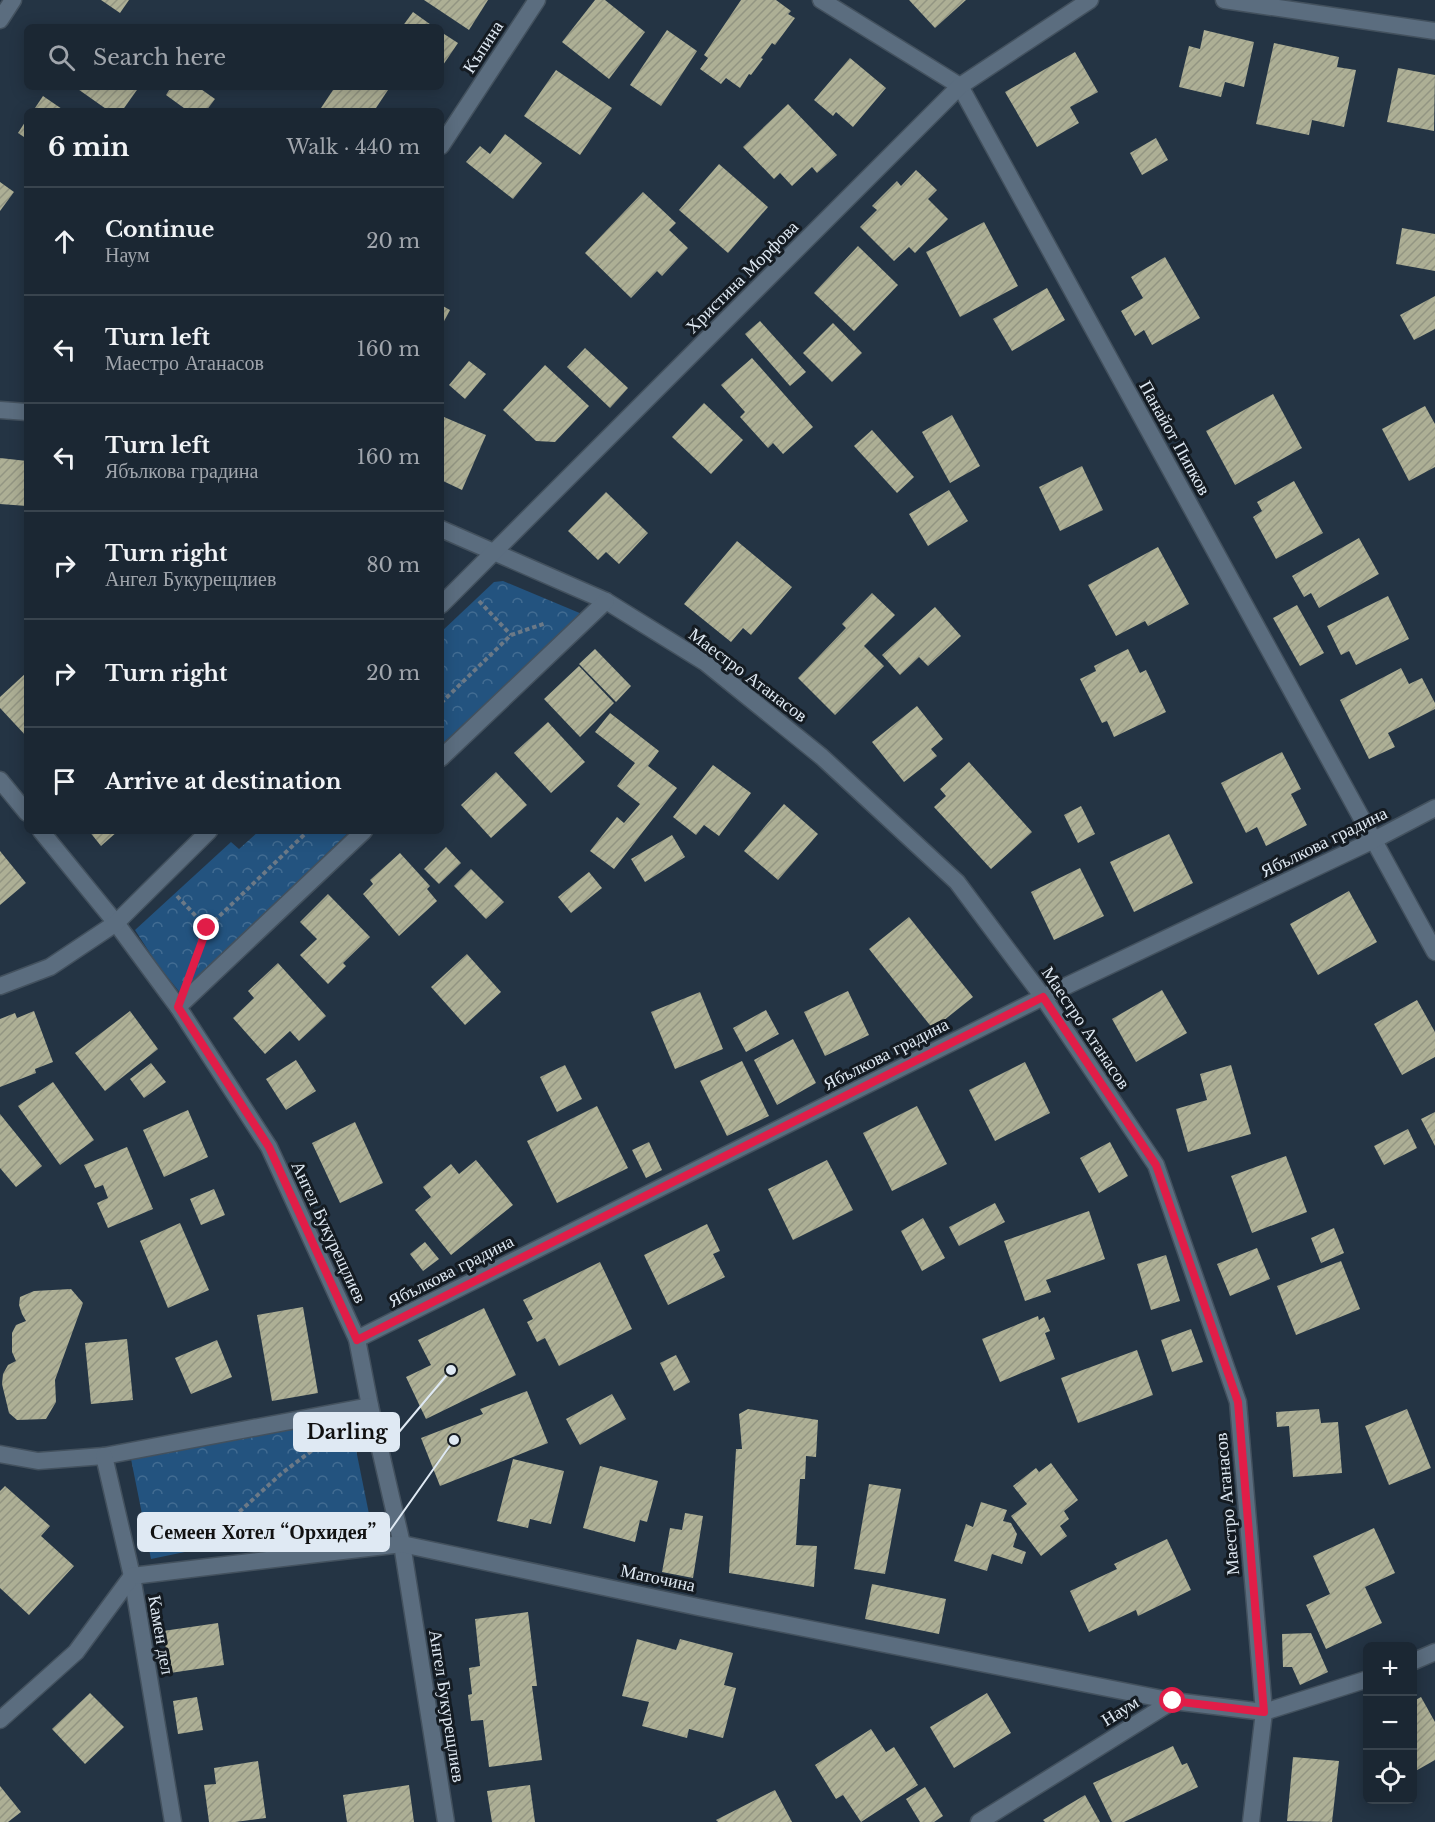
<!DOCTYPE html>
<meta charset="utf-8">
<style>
body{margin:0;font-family:"Libre Baskerville",serif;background:#242f3b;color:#f1f3f6}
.controls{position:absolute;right:18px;bottom:18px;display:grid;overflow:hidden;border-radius:9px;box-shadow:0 3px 15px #0003}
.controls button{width:54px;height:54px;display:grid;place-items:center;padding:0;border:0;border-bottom:2px solid #39444e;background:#1b2733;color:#f1f3f6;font:30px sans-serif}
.stop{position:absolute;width:18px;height:18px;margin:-14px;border:4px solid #e11d48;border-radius:50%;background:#fff}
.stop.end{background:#e11d48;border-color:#fff;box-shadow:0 2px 6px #0008}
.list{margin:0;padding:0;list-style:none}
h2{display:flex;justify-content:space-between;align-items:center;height:78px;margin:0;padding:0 24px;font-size:26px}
h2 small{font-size:20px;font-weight:400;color:#a0a5ac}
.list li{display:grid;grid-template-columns:39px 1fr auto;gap:18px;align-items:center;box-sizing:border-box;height:108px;padding:0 24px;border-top:2px solid #39444e}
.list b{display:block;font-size:22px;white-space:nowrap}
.list p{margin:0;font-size:20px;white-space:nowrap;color:#a0a5ac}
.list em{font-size:20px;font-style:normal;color:#a0a5ac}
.icon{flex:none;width:33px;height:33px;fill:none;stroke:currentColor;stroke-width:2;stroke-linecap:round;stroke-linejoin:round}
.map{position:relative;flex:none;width:1435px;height:1822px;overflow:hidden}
.search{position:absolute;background:#1b2733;box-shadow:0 3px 15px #0003;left:24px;top:24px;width:420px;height:66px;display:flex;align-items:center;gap:15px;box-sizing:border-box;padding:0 21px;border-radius:9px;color:#a0a5ac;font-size:22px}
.panel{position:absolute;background:#1b2733;box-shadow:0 3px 15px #0003;left:24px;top:108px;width:420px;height:726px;border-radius:9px}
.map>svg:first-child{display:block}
.park{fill:url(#park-crowns)}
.building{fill:url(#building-hatch)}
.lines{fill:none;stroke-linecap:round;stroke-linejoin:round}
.minor-casing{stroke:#43515e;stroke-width:19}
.path{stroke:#6b7987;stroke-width:4;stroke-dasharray:4.5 3;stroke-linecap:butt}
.minor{stroke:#5b6d7f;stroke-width:16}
.route{stroke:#e11d48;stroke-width:8}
.labels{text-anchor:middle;stroke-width:6;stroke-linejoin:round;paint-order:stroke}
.street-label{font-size:18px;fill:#dfe9f3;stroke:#141b22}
.leader{fill:none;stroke:#dfe9f3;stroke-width:2}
.callout-dot{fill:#dfe9f3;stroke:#141b22;stroke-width:2}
.callout{fill:#dfe9f3;stroke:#dfe9f3;stroke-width:2}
.callout-label{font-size:20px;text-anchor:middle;font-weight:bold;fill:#111}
</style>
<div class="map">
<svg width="1435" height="1822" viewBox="0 0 1435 1822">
<defs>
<pattern id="park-crowns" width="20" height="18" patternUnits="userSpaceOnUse" patternTransform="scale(1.5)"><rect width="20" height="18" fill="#23537f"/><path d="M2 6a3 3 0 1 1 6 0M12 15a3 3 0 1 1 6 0" fill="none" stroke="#426c92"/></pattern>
<pattern id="building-hatch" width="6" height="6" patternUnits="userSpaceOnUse" patternTransform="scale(1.5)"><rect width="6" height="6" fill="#adaf95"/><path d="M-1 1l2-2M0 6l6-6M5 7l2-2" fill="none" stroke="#929582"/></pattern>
</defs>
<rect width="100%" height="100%" fill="#243444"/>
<g class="park">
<polygon points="503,581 582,614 441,745 441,632 494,582"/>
<polygon points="259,831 350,831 181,994 157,964 135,930 231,842 239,849"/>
<polygon points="349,1415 369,1514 151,1559 131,1459"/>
</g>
<g class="building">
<polygon points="101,0 129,0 120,13"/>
<polygon points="424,0 488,0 469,30"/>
<polygon points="595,0 605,0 645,32 609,79 562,42"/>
<polygon points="741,0 776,0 791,11 788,14 795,18 775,45 772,43 761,58 763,59 751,75 749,74 740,88 726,78 721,84 700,69 708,58 704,55"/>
<polygon points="909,0 966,0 935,28"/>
<polygon points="413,12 434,27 402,27"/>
<polygon points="667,30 697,51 661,106 630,85"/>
<polygon points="1204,30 1254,42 1244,87 1225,82 1221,97 1179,87 1189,46 1200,49"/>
<polygon points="441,32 458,43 441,68"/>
<polygon points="1274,43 1339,57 1337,67 1356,70 1344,127 1312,120 1309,135 1256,124"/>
<polygon points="1075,52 1098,92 1070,107 1079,123 1037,147 1005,92"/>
<polygon points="850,58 886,88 853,127 836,112 833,116 814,100"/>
<polygon points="1398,68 1435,75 1434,131 1387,122"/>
<polygon points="556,70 612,108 580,155 524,116"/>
<polygon points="75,87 139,87 122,111 109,111"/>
<polygon points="171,87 198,87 215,99 206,111 188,111 166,95"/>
<polygon points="335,87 384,87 388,90 374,111 325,111 321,108"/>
<polygon points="43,96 62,109 61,111 33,111"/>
<polygon points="788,104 837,155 817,173 812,167 792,186 780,173 774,179 743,147"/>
<polygon points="27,119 27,139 18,133"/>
<polygon points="505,134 542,163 513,199 466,162 480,146 490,154"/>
<polygon points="1156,138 1168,160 1142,175 1130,153"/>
<polygon points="719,164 768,207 728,253 679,210"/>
<polygon points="916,170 937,190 928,199 948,219 915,253 909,247 894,261 860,227 877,210 872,206 897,181 901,186"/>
<polygon points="0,182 14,192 0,211"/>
<polygon points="643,192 676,223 669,230 688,248 662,276 657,271 631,298 585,253"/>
<polygon points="984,222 1018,286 960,317 926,252"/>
<polygon points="1402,228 1435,234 1435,271 1396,264"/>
<polygon points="858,246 898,285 854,331 814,293"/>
<polygon points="1165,257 1200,318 1152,345 1144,330 1135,336 1121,311 1143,298 1131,277"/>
<polygon points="1047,288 1065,320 1012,351 993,319"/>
<polygon points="1435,296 1435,329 1414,340 1400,315"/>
<polygon points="441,305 450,310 441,327"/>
<polygon points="760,321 806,372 790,386 745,334"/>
<polygon points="833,323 862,353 832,382 803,353"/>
<polygon points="585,348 628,388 610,408 567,367"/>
<polygon points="752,358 813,427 783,454 773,443 768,448 740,417 745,412 721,385"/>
<polygon points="469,361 486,374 465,399 449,385"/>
<polygon points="545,365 589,406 555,442 536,441 503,410"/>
<polygon points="1273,394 1302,448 1235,485 1206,431"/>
<polygon points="704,403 743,440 711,474 672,437"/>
<polygon points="1425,406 1435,424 1435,467 1409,481 1382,429"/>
<polygon points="952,415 980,466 950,483 922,432"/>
<polygon points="444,417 486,435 462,490 441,480 441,424"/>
<polygon points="872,430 914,477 897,493 854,446"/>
<polygon points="0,458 27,461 27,506 0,504"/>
<polygon points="1082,466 1103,510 1060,531 1039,487"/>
<polygon points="1294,481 1323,533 1276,559 1253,517 1262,511 1257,502"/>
<polygon points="949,490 968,521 928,546 909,514"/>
<polygon points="606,492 648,533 619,564 606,552 598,560 568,531"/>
<polygon points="1359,538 1379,574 1319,608 1311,593 1304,597 1292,576"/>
<polygon points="737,541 792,587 751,635 743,628 731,642 684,604"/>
<polygon points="1158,547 1189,604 1148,626 1145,621 1116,636 1088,585"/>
<polygon points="872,593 895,615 864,646 884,666 835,715 798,678 846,628 842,624"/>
<polygon points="1388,596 1409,639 1356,665 1349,651 1341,655 1327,626"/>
<polygon points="1297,605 1324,653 1300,666 1273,618"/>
<polygon points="935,607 961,636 928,666 919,657 900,675 882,655"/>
<polygon points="595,649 631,686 616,702 579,664"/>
<polygon points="1128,649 1140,673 1146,670 1166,712 1114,737 1107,721 1102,723 1080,679 1096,671 1094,666"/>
<polygon points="579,666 614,703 580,737 544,699"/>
<polygon points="1401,668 1409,684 1422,678 1435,703 1435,709 1388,733 1395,747 1369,759 1340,700"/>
<polygon points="27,672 27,737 0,708 0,697"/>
<polygon points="917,706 943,739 931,749 937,756 904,782 872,742"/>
<polygon points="610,713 659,751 648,766 677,788 614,869 590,851 617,817 624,823 640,804 617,786 635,763 595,732"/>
<polygon points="548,722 585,762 551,793 514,753"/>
<polygon points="1282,752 1301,789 1291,794 1307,825 1266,846 1257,827 1246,833 1221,783"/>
<polygon points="969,762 1032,832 991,869 934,807 946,796 940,789"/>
<polygon points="713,765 751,793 719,836 704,825 696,835 673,817"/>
<polygon points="496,772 527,805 491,838 461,805"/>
<polygon points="784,804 818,834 778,880 744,851"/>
<polygon points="1081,806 1095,834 1078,843 1064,815"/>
<polygon points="89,831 118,831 101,846"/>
<polygon points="1169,834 1193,883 1134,912 1110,862"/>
<polygon points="672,835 685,857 645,882 631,859"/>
<polygon points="446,847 461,863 439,884 424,869"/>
<polygon points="0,851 26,883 0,905"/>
<polygon points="400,853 430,886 427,889 437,901 399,936 363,894 373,884 370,880"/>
<polygon points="1080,868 1104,916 1054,940 1031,892"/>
<polygon points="471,869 504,902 486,919 454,886"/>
<polygon points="589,872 602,888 571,913 558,897"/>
<polygon points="1349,891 1377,942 1318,975 1290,924"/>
<polygon points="328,894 370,937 343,963 346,966 328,984 300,955 317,939 300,922"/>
<polygon points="909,917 973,997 933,1029 869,949"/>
<polygon points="467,954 501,992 465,1025 431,987"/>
<polygon points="278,963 326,1016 299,1041 290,1031 265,1054 233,1018 254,998 248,991"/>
<polygon points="1162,990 1187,1033 1136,1062 1112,1019"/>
<polygon points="848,991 869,1035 825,1056 804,1012"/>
<polygon points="700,992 723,1049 675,1069 651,1012"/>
<polygon points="1417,1000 1435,1032 1435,1057 1402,1075 1374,1024"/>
<polygon points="766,1010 779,1034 746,1052 733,1028"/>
<polygon points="34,1011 53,1062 35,1069 36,1073 0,1087 0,1019 15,1013 17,1018"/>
<polygon points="130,1011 158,1049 105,1091 75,1053"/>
<polygon points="793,1039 816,1083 777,1105 754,1060"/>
<polygon points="296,1060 316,1091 286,1110 266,1079"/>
<polygon points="742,1061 769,1116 727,1136 700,1081"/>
<polygon points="1025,1062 1050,1113 995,1141 969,1090"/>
<polygon points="151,1063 166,1082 144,1098 130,1079"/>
<polygon points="565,1065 582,1099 557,1112 540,1077"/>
<polygon points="1231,1065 1251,1134 1188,1152 1176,1109 1207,1100 1200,1074"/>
<polygon points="53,1082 94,1140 60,1165 18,1106"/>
<polygon points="597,1106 628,1168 557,1203 527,1141"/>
<polygon points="917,1106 947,1164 892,1191 863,1133"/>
<polygon points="188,1110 208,1157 164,1177 143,1130"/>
<polygon points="1435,1112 1435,1146 1421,1119"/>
<polygon points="0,1114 42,1166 16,1187 0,1168"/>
<polygon points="355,1122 383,1183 340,1203 312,1143"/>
<polygon points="1408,1129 1417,1148 1384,1165 1374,1146"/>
<polygon points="649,1142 662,1170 646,1178 632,1150"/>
<polygon points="1110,1142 1128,1176 1099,1193 1080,1158"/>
<polygon points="127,1147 153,1209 108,1228 97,1203 108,1198 103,1185 95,1188 84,1165"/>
<polygon points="1286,1156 1307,1212 1252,1233 1231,1176"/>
<polygon points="476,1160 513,1205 451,1255 415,1210 431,1197 423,1187 451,1164 459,1174"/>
<polygon points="827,1160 853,1210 793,1240 768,1189"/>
<polygon points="214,1189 225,1215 201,1225 190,1199"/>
<polygon points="995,1203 1005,1222 959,1246 949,1227"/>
<polygon points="1089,1211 1105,1259 1046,1280 1051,1292 1025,1301 1004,1241"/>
<polygon points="923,1218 945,1258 922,1271 901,1231"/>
<polygon points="180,1223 209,1290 168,1308 140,1241"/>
<polygon points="707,1224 720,1251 713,1254 725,1277 668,1305 644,1255"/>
<polygon points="1334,1228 1344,1253 1321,1263 1311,1238"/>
<polygon points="425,1242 439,1259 423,1271 410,1254"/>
<polygon points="1257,1248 1270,1279 1230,1296 1217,1264"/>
<polygon points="1166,1255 1180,1301 1151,1310 1137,1264"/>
<polygon points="1341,1261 1360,1309 1296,1335 1277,1286"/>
<polygon points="600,1262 632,1329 559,1366 545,1338 537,1342 527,1322 533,1319 523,1300"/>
<polygon points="71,1289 83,1303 55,1380 56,1402 46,1419 17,1420 9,1413 2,1384 3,1374 8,1365 16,1361 12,1352 12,1333 16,1325 26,1321 22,1314 19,1305 20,1297 34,1291"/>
<polygon points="303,1307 318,1393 272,1401 257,1315"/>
<polygon points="484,1308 516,1375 426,1419 406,1377 431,1365 418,1340"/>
<polygon points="1038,1316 1039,1320 1044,1317 1050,1331 1045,1333 1055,1359 1000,1382 982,1339"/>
<polygon points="1191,1329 1203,1362 1172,1372 1161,1340"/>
<polygon points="127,1339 133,1400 91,1404 85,1343"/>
<polygon points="217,1340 232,1377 191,1394 175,1358"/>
<polygon points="1137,1350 1153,1395 1078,1423 1061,1378"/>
<polygon points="676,1355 690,1382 674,1391 660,1363"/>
<polygon points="527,1391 548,1443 440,1486 421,1438 483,1414 480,1409"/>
<polygon points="612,1394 626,1419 580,1445 566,1419"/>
<polygon points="748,1409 818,1420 816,1457 806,1456 805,1479 800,1479 796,1545 817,1546 814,1587 729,1573 736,1449 742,1449 739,1414"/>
<polygon points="1319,1409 1321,1423 1338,1422 1342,1473 1293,1477 1289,1426 1277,1427 1276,1412"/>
<polygon points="1407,1409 1431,1468 1389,1485 1365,1426"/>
<polygon points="513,1459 564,1471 551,1524 530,1519 528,1528 497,1521"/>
<polygon points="1051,1463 1078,1500 1064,1511 1069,1519 1060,1526 1067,1536 1041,1556 1011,1516 1027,1504 1013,1486 1036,1468 1039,1472"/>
<polygon points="600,1466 658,1481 647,1522 640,1520 635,1542 583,1528"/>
<polygon points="869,1484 901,1489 885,1574 854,1569"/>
<polygon points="5,1486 50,1526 41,1536 74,1566 29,1615 0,1588 0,1491"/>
<polygon points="981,1502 1007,1510 1003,1521 1011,1523 1017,1534 1013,1547 1026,1552 1022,1564 992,1554 987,1571 954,1561 966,1524 973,1527"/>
<polygon points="685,1513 703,1516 693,1578 662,1572 670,1528 682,1530"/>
<polygon points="1374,1528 1395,1573 1365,1587 1382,1623 1326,1649 1306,1605 1330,1594 1313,1556"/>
<polygon points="1167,1539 1191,1590 1138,1616 1136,1610 1089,1632 1070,1591 1117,1569 1114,1564"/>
<polygon points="872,1584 946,1599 939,1634 865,1619"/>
<polygon points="528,1612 537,1686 532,1686 542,1760 489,1767 483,1720 471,1721 468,1695 472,1694 469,1668 480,1666 475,1619"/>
<polygon points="218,1623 224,1665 170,1673 163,1631"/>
<polygon points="1311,1633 1328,1672 1300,1685 1292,1667 1283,1667 1282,1634"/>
<polygon points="637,1639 676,1650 680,1639 733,1653 724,1685 736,1688 723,1738 689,1729 687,1738 642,1726 649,1702 622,1696"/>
<polygon points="90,1693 124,1727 85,1764 52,1729"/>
<polygon points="987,1693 1011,1733 954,1768 930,1727"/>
<polygon points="197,1697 203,1730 178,1734 173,1701"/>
<polygon points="1421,1697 1435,1722 1435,1760 1412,1773 1412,1702"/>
<polygon points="871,1729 886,1752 894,1747 918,1785 861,1822 843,1795 836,1799 815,1765"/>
<polygon points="1173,1746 1182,1765 1187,1763 1198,1787 1124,1822 1112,1822 1093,1783"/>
<polygon points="1293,1757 1339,1761 1332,1822 1287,1821"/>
<polygon points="258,1761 266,1818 235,1822 209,1822 204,1785 216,1784 214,1768"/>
<polygon points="409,1785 414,1822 347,1822 343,1795"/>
<polygon points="530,1785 535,1822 492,1822 487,1791"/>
<polygon points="0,1786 21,1812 8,1822 0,1822"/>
<polygon points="925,1787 943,1816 934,1822 920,1822 906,1799"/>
<polygon points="775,1790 792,1822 718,1822 716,1820"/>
<polygon points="1085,1795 1100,1822 1045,1822 1043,1820"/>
</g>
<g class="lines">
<g class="minor-casing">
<g id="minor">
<polyline points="821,0 960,86 1435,952"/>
<polyline points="1224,0 1435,31"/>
<polyline points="0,20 13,0"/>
<polyline points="441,146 537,0"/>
<polyline points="0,410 27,412"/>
<polyline points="441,529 606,601 706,663 822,757 957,882 1043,997 1156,1165 1238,1402 1264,1712 1251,1822"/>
<polyline points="441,605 960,86 1090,0"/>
<polyline points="441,758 606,601"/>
<polyline points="0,780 27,813"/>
<polyline points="41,831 116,923 178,1007 269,1147 357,1339 370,1406 402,1544 446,1822"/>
<polyline points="0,986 50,967 116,923 209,831"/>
<polyline points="178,1007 364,831"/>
<polyline points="357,1339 1043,997 1374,840 1435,808"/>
<polyline points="0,1454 38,1461 104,1456 370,1406"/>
<polyline points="104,1456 132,1576 173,1822"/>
<polyline points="1412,1662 1435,1652"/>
<polyline points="0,1720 76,1652 132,1576 402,1544 698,1607 1173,1701"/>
<polyline points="979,1822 1173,1701 1264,1712 1368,1679"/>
</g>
</g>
<g class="path">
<polyline points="479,601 511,635"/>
<polyline points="441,703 511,635 546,623"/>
<polyline points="177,896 207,928"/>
<polyline points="198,954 207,928 308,831"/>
<polyline points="206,1542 282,1473 326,1440"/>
</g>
<use href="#minor" class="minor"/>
</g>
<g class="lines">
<polyline class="route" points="207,928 178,1007 269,1147 357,1340 1043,997 1156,1165 1238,1402 1264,1712 1173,1701"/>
</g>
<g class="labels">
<g class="street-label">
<text transform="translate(483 47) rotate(-57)" y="6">Къпина</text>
<text transform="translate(742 277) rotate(-45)" y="6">Христина Морфова</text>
<text transform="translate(1175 438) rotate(61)" y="6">Панайот Пипков</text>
<text transform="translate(748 675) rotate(37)" y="6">Маестро Атанасов</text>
<text transform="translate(1324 842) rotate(-26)" y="6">Ябълкова градина</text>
<text transform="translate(1086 1028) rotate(56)" y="6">Маестро Атанасов</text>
<text transform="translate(886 1054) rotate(-27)" y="6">Ябълкова градина</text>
<text transform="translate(329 1232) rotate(65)" y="6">Ангел Букурещлиев</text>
<text transform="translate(451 1271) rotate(-27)" y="6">Ябълкова градина</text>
<text transform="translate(1227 1504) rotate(-95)" y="6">Маестро Атанасов</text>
<text transform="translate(658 1578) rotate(12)" y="6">Маточина</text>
<text transform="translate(161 1635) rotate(80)" y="6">Камен дел</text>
<text transform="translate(447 1706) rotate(81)" y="6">Ангел Букурещлиев</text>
<text transform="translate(1120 1711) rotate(-32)" y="6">Наум</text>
</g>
</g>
<path class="leader" d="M451 1370L399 1432M454 1440L389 1532"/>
<g class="callout-dot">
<circle cx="451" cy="1370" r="6"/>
<circle cx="454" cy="1440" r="6"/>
</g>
<g class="callout">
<rect x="294" y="1413" width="105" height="38" rx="6"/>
<rect x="138" y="1513" width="251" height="38" rx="6"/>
</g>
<g class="callout-label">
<text x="347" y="1439">Darling</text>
<text x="263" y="1539">Семеен Хотел “Орхидея”</text>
</g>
</svg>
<div class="controls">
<button>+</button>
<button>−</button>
<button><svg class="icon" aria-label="locate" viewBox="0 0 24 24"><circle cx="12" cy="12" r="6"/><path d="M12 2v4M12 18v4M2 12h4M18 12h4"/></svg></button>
</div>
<div class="stop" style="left:1173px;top:1701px"></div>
<div class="stop end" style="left:207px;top:928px"></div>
<div class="search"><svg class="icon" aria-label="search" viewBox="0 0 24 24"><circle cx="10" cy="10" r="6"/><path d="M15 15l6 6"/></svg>Search here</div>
<section class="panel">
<h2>6 min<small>Walk · 440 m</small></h2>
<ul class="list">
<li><svg class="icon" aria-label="ahead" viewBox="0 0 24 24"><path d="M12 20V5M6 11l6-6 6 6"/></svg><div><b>Continue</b><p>Наум</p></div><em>20 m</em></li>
<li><svg class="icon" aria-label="left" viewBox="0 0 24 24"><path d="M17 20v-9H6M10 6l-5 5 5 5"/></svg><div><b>Turn left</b><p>Маестро Атанасов</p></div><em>160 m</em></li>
<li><svg class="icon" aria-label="left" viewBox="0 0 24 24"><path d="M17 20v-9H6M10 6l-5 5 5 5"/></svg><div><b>Turn left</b><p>Ябълкова градина</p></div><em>160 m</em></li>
<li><svg class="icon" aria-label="right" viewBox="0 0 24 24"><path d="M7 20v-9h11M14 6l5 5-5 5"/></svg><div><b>Turn right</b><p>Ангел Букурещлиев</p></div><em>80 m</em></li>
<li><svg class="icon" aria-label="right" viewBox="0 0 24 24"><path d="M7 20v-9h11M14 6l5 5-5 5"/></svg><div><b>Turn right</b></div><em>20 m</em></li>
<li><svg class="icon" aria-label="arrive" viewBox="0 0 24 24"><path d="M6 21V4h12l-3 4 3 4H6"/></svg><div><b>Arrive at destination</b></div></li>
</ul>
</section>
</div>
